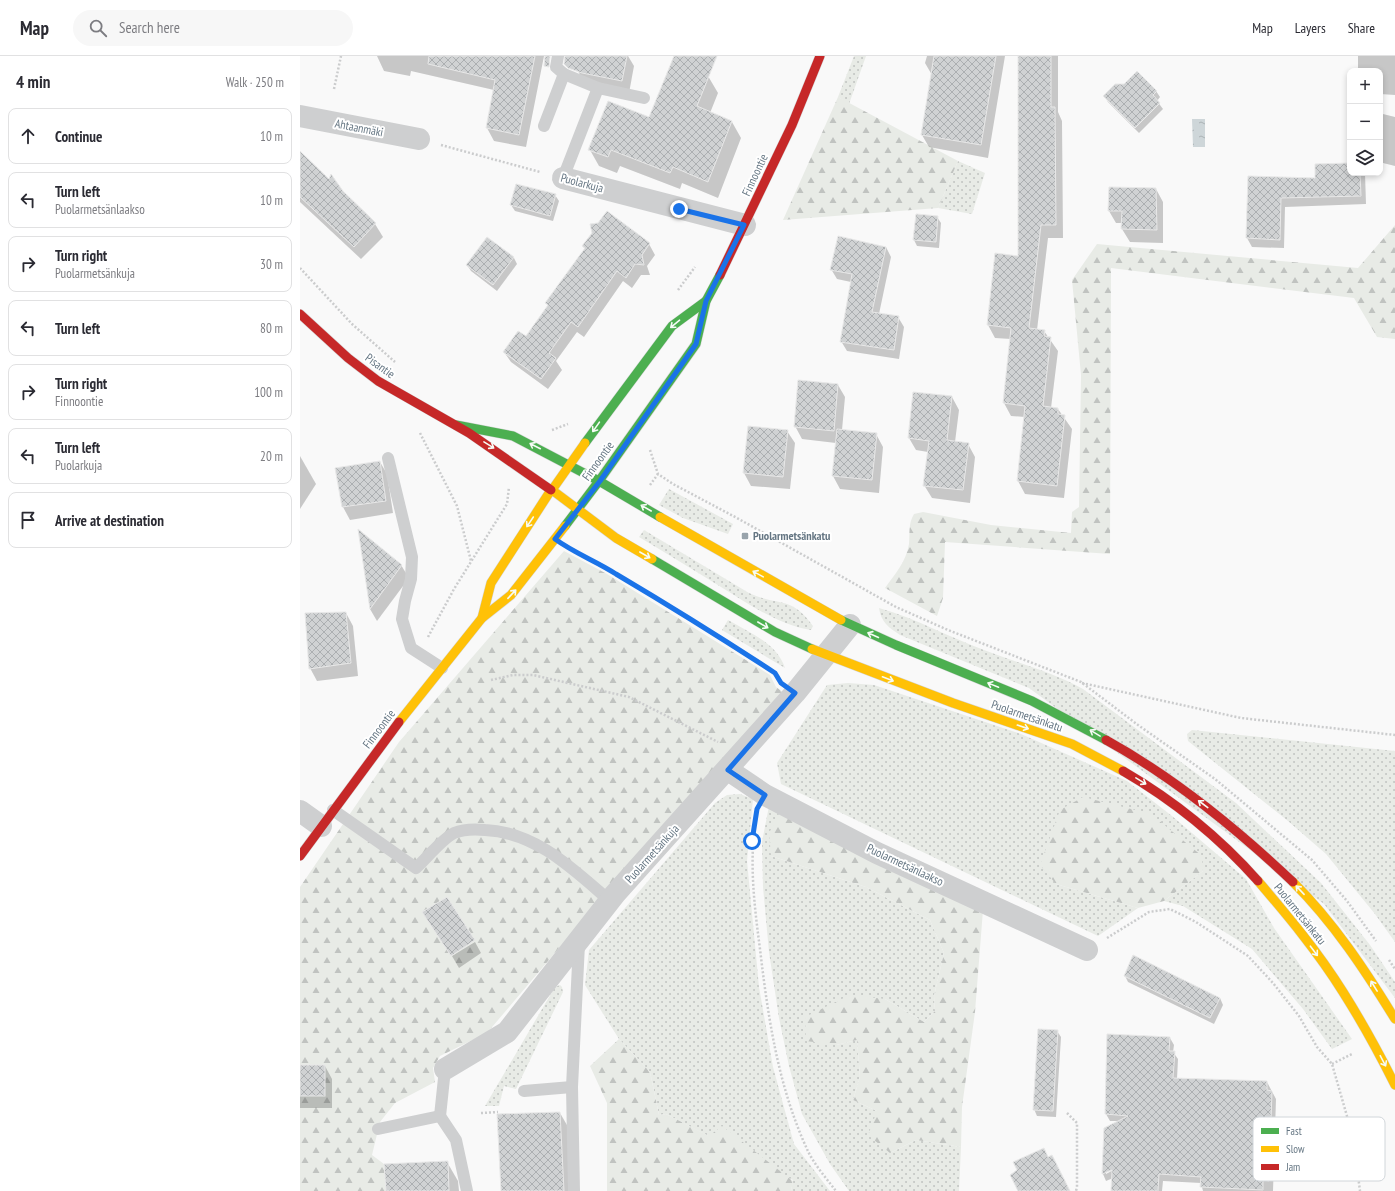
<!DOCTYPE html>
<meta charset="utf-8">
<style>
body{margin:0;font-family:"PT Sans Narrow",sans-serif;background:#f7f7f7;color:#2b2b33}
.controls{position:absolute;right:12px;top:12px;display:grid;overflow:hidden;border-radius:8px;box-shadow:0 2px 6px #0003}
.controls button{width:36px;height:36px;display:grid;place-items:center;padding:0;border:0;border-bottom:1px solid #e1e1e2;background:#fff;color:#2b2b33;font:20px sans-serif}
.stop{position:absolute;width:12px;height:12px;margin:-9px;border:3px solid #1a73e8;border-radius:50%;background:#fff}
.stop.end{background:#1a73e8;border-color:#fff;box-shadow:0 1px 4px #0008}
.list{margin:0;padding:0;list-style:none}
h2{display:flex;justify-content:space-between;align-items:center;height:52px;margin:0;padding:0 16px;font-size:17px}
h2 small{font-size:13px;font-weight:400;color:#7c7c81}
.list li{display:grid;grid-template-columns:26px 1fr auto;gap:12px;align-items:center;box-sizing:border-box;height:56px;margin:0 8px 8px;padding:0 8px;border:1px solid #e1e1e2;border-radius:8px}
.list b{display:block;font-size:15px;white-space:nowrap}
.list p{margin:0;font-size:13px;white-space:nowrap;color:#7c7c81}
.list em{font-size:13px;font-style:normal;color:#7c7c81}
.icon{flex:none;width:22px;height:22px;fill:none;stroke:currentColor;stroke-width:2;stroke-linecap:round;stroke-linejoin:round}
.map{position:relative;flex:none;width:1095px;height:1135px;overflow:hidden}
header{display:flex;align-items:center;gap:24px;box-sizing:border-box;height:56px;padding:0 20px;background:#fff;border-bottom:1px solid #e1e1e2}
header strong{font-size:19px}
nav{display:flex;gap:22px;margin-inline-start:auto;font-size:14px}
.search{width:280px;height:36px;background:#f7f7f7;display:flex;align-items:center;gap:10px;box-sizing:border-box;padding:0 14px;border-radius:22px;color:#7c7c81;font-size:15px}
main{display:flex}
aside{flex:1;background:#fff}
.map>svg:first-child{display:block}
.grass{fill:url(#grass-dots)}
.forest{fill:url(#forest-firs)}
.water{fill:url(#water-ripples)}
.shadow{fill:#0003;fill-rule:evenodd}
.building{fill:url(#building-cross-hatch);stroke:#e8e8e8}
.lines{fill:none;stroke-linecap:round;stroke-linejoin:round}
.fast-casing{stroke:#d5d6d7;stroke-width:10}
.slow-casing{stroke:#d5d6d7;stroke-width:10}
.jam-casing{stroke:#d5d6d7;stroke-width:10}
.path{stroke:#cbcccd;stroke-width:2.5;stroke-dasharray:2 2;stroke-linecap:butt}
.lane{stroke:#cecfd0;stroke-width:12}
.street{stroke:#cecfd0;stroke-width:22}
.fast{stroke:#4caf50;stroke-width:9}
.slow{stroke:#ffc107;stroke-width:9}
.jam{stroke:#c62828;stroke-width:9}
.oneway{stroke:#f6fbf6}
.route{stroke:#1a73e8;stroke-width:5}
.poi-dot{fill:#99a4ac;stroke:#fff;stroke-width:1.5}
.labels{text-anchor:middle;stroke-width:4;stroke-linejoin:round;paint-order:stroke}
.street-label{font-size:12px;fill:#657683;stroke:#fff}
.poi-label{font-size:12px;font-weight:bold;fill:#657683;stroke:#fff;text-anchor:start}
.key{fill:#fff;stroke:#d1d6da;stroke-width:1}
.key-label{font-size:11px;fill:#657683}
</style>
<header>
<strong>Map</strong>
<div class="search"><svg class="icon" aria-label="search" viewBox="0 0 24 24"><circle cx="10" cy="10" r="6"/><path d="M15 15l6 6"/></svg>Search here</div>
<nav><a>Map</a><a>Layers</a><a>Share</a></nav>
</header>
<main>
<aside>
<h2>4 min<small>Walk · 250 m</small></h2>
<ul class="list">
<li><svg class="icon" aria-label="ahead" viewBox="0 0 24 24"><path d="M12 20V5M6 11l6-6 6 6"/></svg><div><b>Continue</b></div><em>10 m</em></li>
<li><svg class="icon" aria-label="left" viewBox="0 0 24 24"><path d="M17 20v-9H6M10 6l-5 5 5 5"/></svg><div><b>Turn left</b><p>Puolarmetsänlaakso</p></div><em>10 m</em></li>
<li><svg class="icon" aria-label="right" viewBox="0 0 24 24"><path d="M7 20v-9h11M14 6l5 5-5 5"/></svg><div><b>Turn right</b><p>Puolarmetsänkuja</p></div><em>30 m</em></li>
<li><svg class="icon" aria-label="left" viewBox="0 0 24 24"><path d="M17 20v-9H6M10 6l-5 5 5 5"/></svg><div><b>Turn left</b></div><em>80 m</em></li>
<li><svg class="icon" aria-label="right" viewBox="0 0 24 24"><path d="M7 20v-9h11M14 6l5 5-5 5"/></svg><div><b>Turn right</b><p>Finnoontie</p></div><em>100 m</em></li>
<li><svg class="icon" aria-label="left" viewBox="0 0 24 24"><path d="M17 20v-9H6M10 6l-5 5 5 5"/></svg><div><b>Turn left</b><p>Puolarkuja</p></div><em>20 m</em></li>
<li><svg class="icon" aria-label="arrive" viewBox="0 0 24 24"><path d="M6 21V4h12l-3 4 3 4H6"/></svg><div><b>Arrive at destination</b></div></li>
</ul>
</aside>
<div class="map">
<svg width="1095" height="1135" viewBox="0 0 1095 1135">
<defs>
<pattern id="grass-dots" width="8" height="8" patternUnits="userSpaceOnUse"><rect width="8" height="8" fill="#e8ebe6"/><path d="M2 2h.1M6 6h.1" fill="none" stroke="#c0c3c0" stroke-width="1.8" stroke-linecap="round"/></pattern>
<pattern id="forest-firs" width="22" height="20" patternUnits="userSpaceOnUse"><rect width="22" height="20" fill="#e8ebe6"/><path d="M5 1l3.5 6h-7zM16 11l3.5 6h-7z" fill="#c0c3c0"/></pattern>
<pattern id="water-ripples" width="26" height="14" patternUnits="userSpaceOnUse"><rect width="26" height="14" fill="#ced6d9"/><path d="M2 4q2-2 4 0t4 0M15 11q2-2 4 0t4 0" fill="none" stroke="#abb2b5"/></pattern>
<pattern id="building-cross-hatch" width="8" height="8" patternUnits="userSpaceOnUse"><rect width="8" height="8" fill="#d0d2d3"/><path d="M0 0l8 8M0 8l8-8" fill="none" stroke="#acafb1"/></pattern>
</defs>
<rect width="100%" height="100%" fill="#f9f9f9"/>
<g class="grass">
<polygon points="554,0 566,0 549,48 538,41"/>
<polygon points="658,105 685,117 672,158 638,152"/>
<polygon points="369,433 433,468 428,478 383,462 359,449"/>
<path d="M344,474L449,537C479,551 491,539 513,570L511,574C478,569 449,548 421,531C394,514 367,498 339,481Z"/>
<path d="M579,552C616,562 648,581 684,594C717,607 752,616 783,633L936,747L1021,827L1070,889L1095,926V942L1024,848L729,632L600,579C588,571 581,566 579,552Z"/>
<path d="M428,564C450,577 477,587 485,612L422,574Z"/>
<polygon points="548,627 574,629 721,678 827,725 872,760 946,823 974,872 1052,983 1032,993 1003,953 952,893 883,850 864,845 903,815 756,828 838,852 798,880 481,728 477,707 527,629"/>
<polygon points="892,674 1095,695 1095,886 1075,858 1026,798 988,765 888,685 887,678"/>
<polygon points="440,738 453,743 447,805 459,931 473,1011 494,1088 530,1135 491,1135 493,1124 366,1058 359,1059 350,1016 319,983 285,929 289,894 415,747 427,739"/>
<polygon points="469,750 480,756 471,800 566,831 630,864 644,897 634,940 635,955 624,966 585,943 536,989 557,984 560,1021 553,1044 577,1055 590,1097 616,1084 661,1091 659,1135 549,1135 530,1108 502,1058 489,1010 479,962 469,896 463,831 462,786"/>
<polygon points="260,929 262,931 263,936 216,1033 204,1030 199,1050 185,1050 255,931"/>
</g>
<g class="forest">
<polygon points="538,41 658,105 638,152 483,164"/>
<path d="M1095,169V283L1077,281L1054,242L811,212L810,498L645,486L643,542L637,560L585,532C595,518 606,506 609,488C610,477 608,468 614,458L623,456L691,469L771,477L772,456L779,451L781,319L772,224L797,188L1058,212Z"/>
<polygon points="264,495 307,518 470,619 476,631 483,636 321,819 187,977 140,1000 133,1012 135,1026 95,1047 80,1066 72,1099 84,1108 86,1135 0,1135 0,831 99,686"/>
<polygon points="783,741 851,758 902,800 903,815 864,845 838,852 756,828 740,809 760,754"/>
<polygon points="480,756 683,854 675,956 662,1051 661,1091 616,1084 590,1097 568,1079 577,1055 553,1044 560,1021 557,984 536,989 506,985 505,961 550,939 585,943 624,966 635,955 634,940 644,897 630,864 566,831 471,800 469,777"/>
<polygon points="319,983 350,1016 359,1059 366,1058 409,1080 422,1070 493,1125 491,1135 307,1135 307,1047 290,1010"/>
</g>
<polygon class="water" points="892,63 905,63 905,91 893,91"/>
<g class="shadow">
<polygon points="77,0 244,0 226,91 194,85 187,72 194,34 111,15 110,20 84,15"/>
<polygon points="281,0 328,0 334,10 329,37 285,28 278,15"/>
<polygon points="627,0 705,0 688,102 629,91 622,79 632,19 625,7"/>
<polygon points="719,0 758,0 758,56 762,65 763,182 748,182 737,274 744,275 758,295 751,352 758,353 772,373 764,442 725,438 718,425 725,361 711,360 704,347 711,283 695,282 688,269 719,201"/>
<polygon points="1058,0 1095,0 1095,39 1080,38 1080,15 1058,15"/>
<polygon points="408,20 418,37 410,57 432,66 441,82 418,142 382,127 380,133 320,110 317,117 299,110 290,94 350,62"/>
<polygon points="856,35 860,41 857,45 863,53 839,77 808,46 804,40"/>
<polygon points="1083,58 1095,61 1095,110 1083,107 1080,102 1080,73"/>
<polygon points="0,97 75,168 83,181 61,203 0,146"/>
<polygon points="1050,108 1050,117 1065,117 1066,148 985,151 984,192 952,191 947,182 949,121 1016,123"/>
<polygon points="856,133 863,146 863,187 830,186 822,173 822,167 816,167 809,155"/>
<polygon points="255,139 259,145 253,165 215,155 211,149"/>
<polygon points="637,161 641,167 639,192 617,190 614,184"/>
<polygon points="187,182 214,202 217,208 197,235 171,215 167,209"/>
<polygon points="349,188 355,199 347,210 350,219 341,219 332,232 323,225 284,281 277,276 256,305 262,314 248,333 211,306 204,296 226,282 248,251 247,247 285,194 283,190"/>
<polygon points="586,191 591,201 579,258 598,261 604,271 599,303 547,295 541,285 551,226 537,223 531,213"/>
<polygon points="538,329 545,341 542,374 576,378 583,391 579,437 540,433 533,420 536,387 502,383 495,370"/>
<polygon points="652,341 659,354 655,386 668,388 675,401 670,447 632,442 624,429 628,396 616,394 609,382"/>
<polygon points="487,375 495,387 490,433 451,430 444,417"/>
<polygon points="0,400 16,428 0,453"/>
<polygon points="80,406 87,418 93,457 50,464 43,451 37,412"/>
<polygon points="59,476 101,509 109,522 77,565 70,553"/>
<polygon points="46,557 53,570 58,620 17,625 10,612"/>
<polygon points="175,886 181,897 159,912 152,900"/>
<polygon points="825,920 920,942 923,949 914,968 828,926"/>
<polygon points="757,975 761,981 756,1061 737,1060 734,1053"/>
<path d="M870,982L874,989L873,996L878,1003L877,1023L967,1026L976,1043L973,1135H903L901,1127L863,1125L862,1135H812L813,1122L806,1125L803,1118L805,1072L819,1065H810L806,1058ZM817,1112L806,1118V1115Z"/>
<polygon points="0,1010 25,1010 32,1023 32,1052 0,1052"/>
<polygon points="260,1057 271,1076 274,1135 202,1135"/>
<polygon points="147,1106 158,1125 159,1135 87,1135"/>
</g>
<g class="building">
<polygon points="129,0 235,0 219,79 186,72 195,24 128,8"/>
<polygon points="245,0 250,0 249,11 244,10"/>
<polygon points="265,0 327,0 322,25 282,17 268,12 264,8"/>
<polygon points="374,0 417,0 397,50 432,65 408,126 373,111 370,117 311,94 308,101 288,94 308,45 349,61"/>
<polygon points="634,0 696,0 681,89 621,79"/>
<polygon points="718,0 751,0 751,51 755,51 756,169 741,169 729,272 745,274 744,280 751,281 743,350 758,352 758,358 765,359 757,430 717,425 725,350 703,347 711,272 687,269 695,197 718,200"/>
<polygon points="837,15 857,35 853,39 860,47 835,72 803,40 815,28 824,28"/>
<polygon points="0,95 29,123 31,118 43,135 76,167 54,191 0,141"/>
<polygon points="1050,107 1050,117 1060,117 1061,140 981,142 980,184 946,182 948,120 1015,122 1015,108"/>
<polygon points="216,128 256,138 250,160 210,149"/>
<polygon points="809,131 856,132 857,174 821,173 822,155 808,155"/>
<polygon points="307,155 350,187 342,199 344,209 335,208 326,222 317,215 278,271 271,266 249,297 256,302 241,323 203,296 218,275 226,280 248,249 245,247 285,192 282,190 292,177 290,168 298,167"/>
<polygon points="616,158 638,160 636,186 613,184"/>
<polygon points="538,180 586,191 572,256 599,260 594,294 540,286 552,218 530,214"/>
<polygon points="187,181 214,201 193,229 166,209"/>
<polygon points="498,324 538,328 534,375 494,371"/>
<polygon points="613,336 652,340 647,384 669,387 663,434 623,430 629,385 608,382"/>
<polygon points="448,370 488,374 483,421 443,417"/>
<polygon points="537,373 577,377 572,424 532,420"/>
<polygon points="80,405 86,445 42,451 35,412"/>
<polygon points="58,473 102,509 70,553"/>
<polygon points="46,556 51,607 9,613 5,557"/>
<polygon points="147,841 175,884 151,900 122,856"/>
<polygon points="833,899 920,942 910,962 824,920"/>
<polygon points="738,973 758,974 753,1055 733,1054"/>
<polygon points="807,978 870,981 869,995 875,995 873,1022 967,1025 967,1034 972,1035 969,1125 963,1124 963,1134 900,1131 901,1121 859,1118 858,1135 811,1135 812,1114 802,1118 804,1072 828,1060 805,1058"/>
<rect x="0" y="1009" width="25" height="31"/>
<polygon points="260,1056 264,1135 201,1135 197,1058"/>
<polygon points="744,1092 748,1101 752,1099 770,1135 718,1135 710,1119 717,1114 713,1106"/>
<polygon points="148,1105 149,1135 86,1135 84,1108"/>
</g>
<g class="lines">
<g class="fast-casing">
<g id="fast">
<polyline points="156,369 213,380 299,425 265,470"/>
<polyline points="285,387 372,270 406,245"/>
<polyline points="360,461 299,425 396,288 406,245 420,219"/>
<polyline points="352,503 475,576 512,593"/>
<polyline points="541,564 596,589 732,645 806,684"/>
</g>
</g>
<g class="slow-casing">
<g id="slow">
<polyline points="285,387 252,434 316,482 352,503"/>
<polyline points="360,461 541,564"/>
<polyline points="182,562 191,527 251,434"/>
<polyline points="512,593 653,647 772,688 823,715"/>
<polyline points="99,666 182,562 211,539 265,470"/>
<path d="M958,825C988,860 1018,896 1043,936C1062,966 1079,997 1095,1029"/>
<path d="M993,826C1034,867 1065,914 1095,963"/>
</g>
</g>
<g class="jam-casing">
<g id="jam">
<polyline points="420,219 492,69 520,0"/>
<polyline points="0,258 48,302 78,325 169,377 251,434"/>
<path d="M806,684C875,722 936,772 993,826"/>
<path d="M823,715C873,744 919,781 958,825"/>
<polyline points="0,800 99,666"/>
</g>
</g>
<g class="path">
<polyline points="34,33 41,0"/>
<polyline points="141,89 240,116"/>
<polyline points="0,212 52,268 95,306"/>
<polyline points="378,234 395,211"/>
<polyline points="252,374 268,368"/>
<polyline points="120,377 157,450 171,505"/>
<polyline points="350,394 358,418 373,428 437,462 596,551 648,574 781,626 838,669 915,723 1012,804 1047,845 1076,885"/>
<polyline points="350,429 358,418"/>
<polyline points="274,496 300,508 419,580 475,617 477,621"/>
<polyline points="128,581 154,533 207,448 209,431"/>
<polyline points="191,624 213,619 233,619 329,641 418,686"/>
<polyline points="782,627 941,662 1095,679"/>
<path d="M456,760C449,805 454,848 460,893C468,961 478,1030 507,1093C513,1107 526,1122 536,1135"/>
<polyline points="807,882 849,856 870,853 896,866 948,900 973,927 999,960 1017,991 1032,1008 1053,1081 1060,1135"/>
<polyline points="1089,904 1095,913"/>
<polyline points="1032,1008 1052,998"/>
<polyline points="181,1057 198,1056"/>
<polyline points="767,1057 777,1067 777,1131 776,1135"/>
</g>
<g class="lane">
<polyline points="264,18 298,32 344,42"/>
<polyline points="244,70 264,18 256,11 258,0"/>
<polyline points="263,122 298,32"/>
<polyline points="88,402 112,501 111,523 105,545 102,563 111,592 142,612"/>
<path d="M33,754L116,812C126,803 142,783 154,777C164,773 175,773 185,774C236,776 273,813 310,845"/>
<polyline points="224,1035 272,1031"/>
<polyline points="140,1060 145,1013"/>
<polyline points="78,1073 140,1060 156,1084 167,1135"/>
<polyline points="274,1135 272,1031 279,888"/>
</g>
<g class="street">
<polyline points="0,60 119,83"/>
<polyline points="263,122 445,169"/>
<polyline points="428,714 465,739 577,797 787,894"/>
<polyline points="0,755 21,770"/>
<polyline points="145,1013 207,976 315,838 495,637 550,569"/>
</g>
<use href="#fast" class="fast"/>
<use href="#slow" class="slow"/>
<use href="#jam" class="jam"/>
</g>
<defs><path id="oneway-shaft" d="M-6 0H5M1.5-3L5.5 0L1.5 3" fill="none" stroke-width="1.6" stroke-linecap="round" stroke-linejoin="round"/></defs>
<g class="oneway">
<use href="#oneway-shaft" transform="translate(375 268) rotate(140)"/>
<use href="#oneway-shaft" transform="translate(296 371) rotate(125)"/>
<use href="#oneway-shaft" transform="translate(189 389) rotate(32)"/>
<use href="#oneway-shaft" transform="translate(235 390) rotate(-153)"/>
<use href="#oneway-shaft" transform="translate(346 452) rotate(-150)"/>
<use href="#oneway-shaft" transform="translate(230 466) rotate(124)"/>
<use href="#oneway-shaft" transform="translate(345 499) rotate(30)"/>
<use href="#oneway-shaft" transform="translate(458 518) rotate(-151)"/>
<use href="#oneway-shaft" transform="translate(212 538) rotate(-47)"/>
<use href="#oneway-shaft" transform="translate(463 569) rotate(30)"/>
<use href="#oneway-shaft" transform="translate(573 579) rotate(-156)"/>
<use href="#oneway-shaft" transform="translate(588 623) rotate(21)"/>
<use href="#oneway-shaft" transform="translate(693 629) rotate(-158)"/>
<use href="#oneway-shaft" transform="translate(723 671) rotate(19)"/>
<use href="#oneway-shaft" transform="translate(795 677) rotate(-149)"/>
<use href="#oneway-shaft" transform="translate(841 725) rotate(31)"/>
<use href="#oneway-shaft" transform="translate(903 748) rotate(-143)"/>
<use href="#oneway-shaft" transform="translate(1000 834) rotate(-133)"/>
<use href="#oneway-shaft" transform="translate(1014 895) rotate(53)"/>
<use href="#oneway-shaft" transform="translate(1074 930) rotate(-122)"/>
<use href="#oneway-shaft" transform="translate(1083 1005) rotate(62)"/>
</g>
<g class="lines">
<path class="route" d="M379,153L444,169L406,245L396,288L300,425L255,483C274,497 296,505 316,518C370,550 423,583 475,617L481,627L495,637L428,714L465,739L457,753L452,785"/>
</g>
<rect class="poi-dot" x="441" y="476" width="8" height="8" rx="2"/>
<g class="labels">
<g class="street-label">
<text transform="translate(59 72) rotate(11)" y="4">Ahtaanmäki</text>
<text transform="translate(455 119) rotate(-65)" y="4">Finnoontie</text>
<text transform="translate(282 127) rotate(15)" y="4">Puolarkuja</text>
<text transform="translate(80 310) rotate(36)" y="4">Pisantie</text>
<text transform="translate(298 405) rotate(-54)" y="4">Finnoontie</text>
<text transform="translate(727 660) rotate(19)" y="4">Puolarmetsänkatu</text>
<text transform="translate(79 673) rotate(-53)" y="4">Finnoontie</text>
<text transform="translate(352 798) rotate(-48)" y="4">Puolarmetsänkuja</text>
<text transform="translate(605 809) rotate(25)" y="4">Puolarmetsänlaakso</text>
<text transform="translate(1000 858) rotate(51)" y="4">Puolarmetsänkatu</text>
</g>
<g class="poi-label">
<text x="453" y="484">Puolarmetsänkatu</text>
</g>
</g>
<rect x="953" y="1061" width="132" height="64" rx="6" class="key"/>
<rect x="961" y="1072" width="18" height="6" fill="#4caf50"/>
<rect x="961" y="1090" width="18" height="6" fill="#ffc107"/>
<rect x="961" y="1108" width="18" height="6" fill="#c62828"/>
<g class="key-label">
<text x="986" y="1079">Fast</text>
<text x="986" y="1097">Slow</text>
<text x="986" y="1115">Jam</text>
</g>
</svg>
<div class="controls">
<button>+</button>
<button>−</button>
<button><svg class="icon" aria-label="layers" viewBox="0 0 24 24"><path d="M12 4l9 5-9 5-9-5zM3 14l9 5 9-5"/></svg></button>
</div>
<div class="stop" style="left:452px;top:785px"></div>
<div class="stop end" style="left:379px;top:153px"></div>
</div>
</main>
